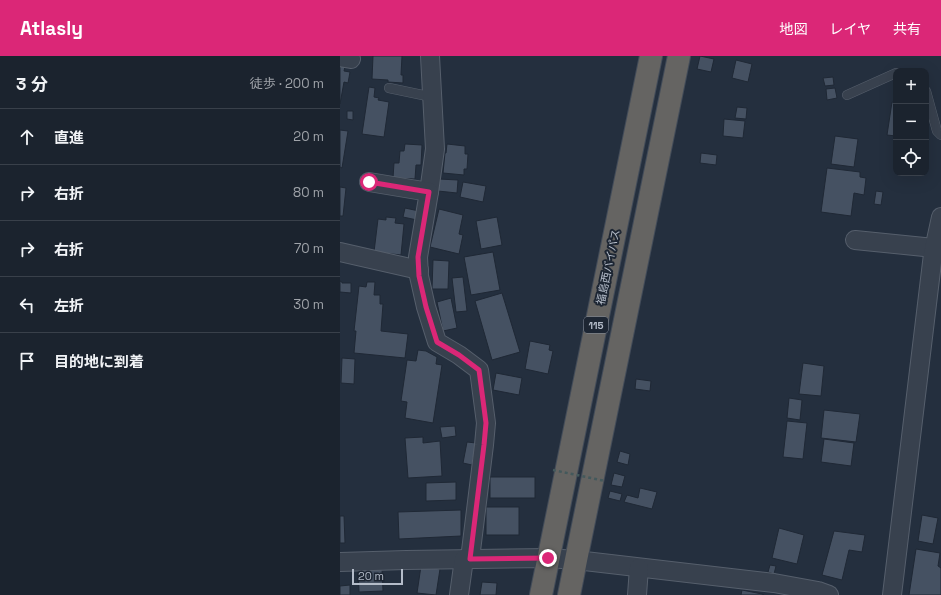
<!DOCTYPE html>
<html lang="ja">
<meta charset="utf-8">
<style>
body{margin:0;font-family:"Space Grotesk","Noto Sans JP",sans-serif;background:#282f3a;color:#f1f3f6}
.controls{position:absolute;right:12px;top:12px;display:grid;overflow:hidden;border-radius:8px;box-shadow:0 4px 16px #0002}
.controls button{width:36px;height:36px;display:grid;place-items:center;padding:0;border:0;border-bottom:1px solid #39404a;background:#1b232e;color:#f1f3f6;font:20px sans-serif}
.scale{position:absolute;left:12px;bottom:10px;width:51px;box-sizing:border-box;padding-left:4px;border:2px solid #b4bcc9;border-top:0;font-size:11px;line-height:14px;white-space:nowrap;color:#b4bcc9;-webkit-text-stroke:3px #1d2633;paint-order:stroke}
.stop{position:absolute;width:12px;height:12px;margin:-9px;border:3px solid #db2777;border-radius:50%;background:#fff}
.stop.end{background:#db2777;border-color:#fff;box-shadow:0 1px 4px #0008}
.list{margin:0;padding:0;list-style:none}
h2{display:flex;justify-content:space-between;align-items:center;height:52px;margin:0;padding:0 16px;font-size:17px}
h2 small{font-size:13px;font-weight:400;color:#a0a4aa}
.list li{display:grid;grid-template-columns:26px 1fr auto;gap:12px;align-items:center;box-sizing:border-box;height:56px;padding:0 16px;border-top:1px solid #39404a}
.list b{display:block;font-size:15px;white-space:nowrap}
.list em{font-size:13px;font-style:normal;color:#a0a4aa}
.icon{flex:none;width:22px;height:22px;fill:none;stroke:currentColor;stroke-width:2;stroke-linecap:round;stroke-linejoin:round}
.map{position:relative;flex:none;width:601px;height:539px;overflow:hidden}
header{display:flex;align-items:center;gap:24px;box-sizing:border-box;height:56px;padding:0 20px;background:#db2777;color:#fff}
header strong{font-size:19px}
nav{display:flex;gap:22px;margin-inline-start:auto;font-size:14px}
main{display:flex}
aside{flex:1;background:#1b232e}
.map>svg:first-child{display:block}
.building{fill:#455162;stroke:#1f2835}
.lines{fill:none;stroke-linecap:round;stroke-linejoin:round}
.service-casing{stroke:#565f6c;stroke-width:10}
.minor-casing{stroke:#565f6c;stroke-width:20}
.trunk-casing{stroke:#434c59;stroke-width:24}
.service{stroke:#38414e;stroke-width:9}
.minor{stroke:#38414e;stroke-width:18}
.trunk{stroke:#656462;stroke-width:22}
.path-bridge{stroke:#44595c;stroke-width:2.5;stroke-dasharray:3 3;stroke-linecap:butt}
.route{stroke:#db2777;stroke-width:5}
.labels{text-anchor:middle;stroke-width:4;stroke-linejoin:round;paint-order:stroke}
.shield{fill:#1d2633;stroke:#878f9c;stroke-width:1}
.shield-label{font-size:10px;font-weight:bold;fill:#b4bcc9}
.street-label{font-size:11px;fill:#b4bcc9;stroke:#1d2633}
</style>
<header>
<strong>Atlasly</strong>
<nav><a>地図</a><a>レイヤ</a><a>共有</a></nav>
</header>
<main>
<aside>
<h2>3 分<small>徒歩 · 200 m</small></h2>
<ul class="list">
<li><svg class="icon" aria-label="ahead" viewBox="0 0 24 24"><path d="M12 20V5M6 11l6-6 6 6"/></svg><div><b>直進</b></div><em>20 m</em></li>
<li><svg class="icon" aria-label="right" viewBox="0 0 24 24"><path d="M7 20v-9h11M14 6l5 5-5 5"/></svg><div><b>右折</b></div><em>80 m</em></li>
<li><svg class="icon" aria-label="right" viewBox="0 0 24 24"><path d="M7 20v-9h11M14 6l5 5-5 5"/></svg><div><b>右折</b></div><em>70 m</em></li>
<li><svg class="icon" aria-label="left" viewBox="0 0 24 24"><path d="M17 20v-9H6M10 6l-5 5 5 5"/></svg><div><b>左折</b></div><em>30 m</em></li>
<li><svg class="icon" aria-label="arrive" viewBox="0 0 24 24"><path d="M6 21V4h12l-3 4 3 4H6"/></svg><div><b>目的地に到着</b></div></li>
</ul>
</aside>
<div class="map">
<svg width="601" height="539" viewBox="0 0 601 539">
<rect width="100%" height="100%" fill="#242f3e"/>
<g class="building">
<polygon points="33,0 62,0 61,19 63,19 63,27 48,26 48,24 32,23"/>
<polygon points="360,0 374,3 371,16 357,13"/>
<polygon points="396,4 412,8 408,26 392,22"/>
<polygon points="0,5 6,6 4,15 10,16 8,27 4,26 0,48"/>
<polygon points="493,21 494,29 485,30 483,22"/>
<polygon points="29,31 35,32 34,41 39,42 38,44 49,46 44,81 22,78"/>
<polygon points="495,32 497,42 487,44 486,33"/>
<polygon points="552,46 556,47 556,80 547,79"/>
<polygon points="397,51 407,52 406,63 395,62"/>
<polygon points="7,55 13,55 13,64 7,63"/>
<polygon points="384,63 405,65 403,82 383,80"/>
<polygon points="0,74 8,75 2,112 0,111"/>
<polygon points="495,80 518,83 514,111 491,108"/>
<polygon points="65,88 82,89 81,109 76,109 75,123 53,122 54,107 59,107 60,95 64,95"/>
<polygon points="107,88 125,90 125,98 128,98 127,113 124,113 124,119 103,117 105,97 106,97"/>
<polygon points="361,97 377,99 376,109 360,107"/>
<polygon points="487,112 520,116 520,121 526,122 524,139 514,137 511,160 481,156"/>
<polygon points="99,123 118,124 117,137 98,135"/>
<polygon points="123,126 146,130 143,146 120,141"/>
<polygon points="0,131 6,132 3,160 0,160"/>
<polygon points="536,135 543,136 541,149 534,148"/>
<polygon points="65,152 79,155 77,164 63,161"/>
<polygon points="99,153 123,159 119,178 123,179 119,198 90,191"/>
<polygon points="46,161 56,162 55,167 64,168 61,199 34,196 38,163 46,164"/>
<polygon points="157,161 162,189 141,193 136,165"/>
<polygon points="153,196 160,234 131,239 124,201"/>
<polygon points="93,204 109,205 108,233 92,233"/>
<polygon points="123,221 127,255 116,256 112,222"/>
<polygon points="0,225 2,226 2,227 11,227 11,237 0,236"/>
<polygon points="27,226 35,226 34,239 40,239 40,248 43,248 41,275 68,278 65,302 14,297 16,275 14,275 19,230 26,231"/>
<polygon points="162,237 180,296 152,304 135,245"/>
<polygon points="111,242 117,272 103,275 97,246"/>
<polygon points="190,285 210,289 209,294 213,295 208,318 185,313"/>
<polygon points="78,294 86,295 97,301 96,308 102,309 93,367 65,362 67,346 61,345 67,304 76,305"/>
<polygon points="2,302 15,303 14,328 1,327"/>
<polygon points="463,307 484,310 481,340 459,338"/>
<polygon points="156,317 182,322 179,339 153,334"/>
<polygon points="296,323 311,325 310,335 295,333"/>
<polygon points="449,342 462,344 460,364 447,362"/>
<polygon points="484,354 520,358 516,386 481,382"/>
<polygon points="447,365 467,367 463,403 443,401"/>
<polygon points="115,370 116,380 102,382 100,371"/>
<polygon points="83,381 83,387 100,385 102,420 68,422 65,382"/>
<polygon points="484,383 514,387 511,410 481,406"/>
<polygon points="127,386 136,387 132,409 123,407"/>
<polygon points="280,395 290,398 288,409 277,406"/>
<polygon points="274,417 285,420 282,431 271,429"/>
<rect x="150" y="421" width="45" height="21"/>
<polygon points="116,426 116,444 86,445 86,427"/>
<polygon points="300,432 317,436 312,453 284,446 287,439 298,442"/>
<polygon points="270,435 282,438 280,445 268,442"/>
<rect x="146" y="451" width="33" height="28"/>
<polygon points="121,454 121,480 59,483 58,456"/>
<polygon points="582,459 598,462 593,488 578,485"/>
<polygon points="0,460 4,460 5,487 0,487"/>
<polygon points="439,472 464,479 457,508 432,502"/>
<polygon points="494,475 525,479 522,496 509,494 502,524 482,519"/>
<polygon points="576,493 600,497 598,510 601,512 601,539 569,539"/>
<polygon points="430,509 436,510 434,518 428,516"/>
<polygon points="81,510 100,513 96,539 77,537"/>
<polygon points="42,513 43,535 19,536 18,514"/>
<polygon points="142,526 157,527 156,539 140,539"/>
<polygon points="10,529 10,539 0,539 0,530"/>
<polygon points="402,534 422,538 424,539 401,539"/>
</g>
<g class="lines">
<g class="service-casing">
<g id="service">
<polyline points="49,32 92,41"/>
<polyline points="586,35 597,75 601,79"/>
<polyline points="507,39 556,17"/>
</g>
</g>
<g class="minor-casing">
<g id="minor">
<polyline points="90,0 95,93 89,136 78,201 79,220 86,251 97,286 119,299 139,314 146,367 144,389 130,503"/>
<polyline points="0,1 11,3"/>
<polyline points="29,126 89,136"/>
<polyline points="515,184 594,192"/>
<polyline points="0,196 79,214"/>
<polyline points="0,506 66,504 208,502 236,504 434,527 478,535 489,539"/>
<polyline points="119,539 124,503"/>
<polyline points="297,539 299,512"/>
<polyline points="552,539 593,198 601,161"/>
</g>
</g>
<g class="trunk-casing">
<g id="trunk">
<polyline points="201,539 311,0"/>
<polyline points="229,539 236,504 339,0"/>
</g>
</g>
<use href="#service" class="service"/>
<use href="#minor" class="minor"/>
<use href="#trunk" class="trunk"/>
<polyline class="path-bridge" points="213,414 265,425"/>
</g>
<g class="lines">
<polyline class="route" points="29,126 89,136 78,201 79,220 86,251 97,286 119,299 139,314 146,367 144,389 130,503 208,502"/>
</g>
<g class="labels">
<rect class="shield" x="244" y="261" width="24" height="16" rx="3"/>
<g class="shield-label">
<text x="256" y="273">115</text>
</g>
<g class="street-label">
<text transform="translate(268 211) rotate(-78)" y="4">福島西バイパス</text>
</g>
</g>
</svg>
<div class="controls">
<button>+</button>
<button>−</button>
<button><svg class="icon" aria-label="locate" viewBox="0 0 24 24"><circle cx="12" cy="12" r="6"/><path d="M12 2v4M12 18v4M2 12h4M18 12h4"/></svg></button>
</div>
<div class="scale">20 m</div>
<div class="stop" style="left:29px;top:126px"></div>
<div class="stop end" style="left:208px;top:502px"></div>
</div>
</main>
